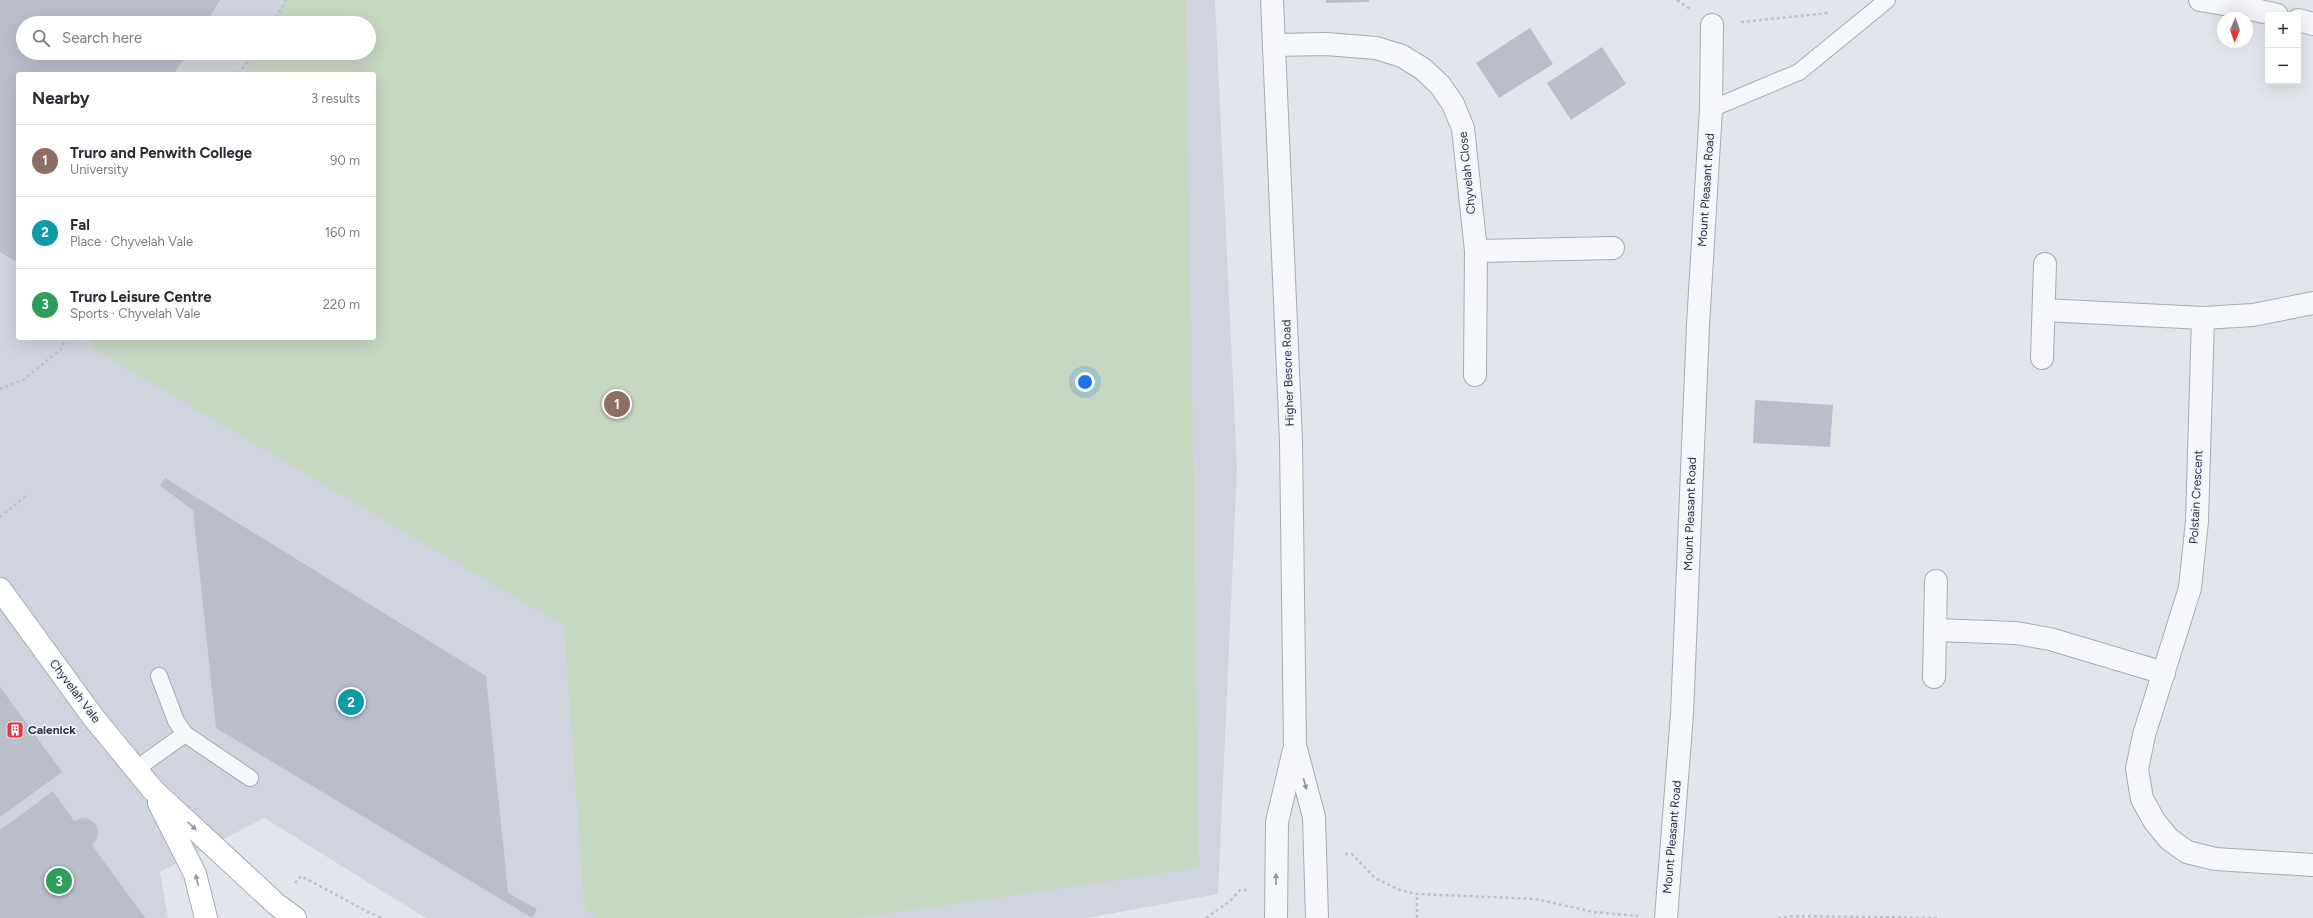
<!DOCTYPE html>
<meta charset="utf-8">
<style>
body{margin:0;font-family:Figtree,sans-serif;background:#f7f7f7;color:#2b2b33}
.controls{position:absolute;right:12px;top:12px;display:grid;overflow:hidden;border-radius:4px;box-shadow:0 4px 16px #0002}
.controls button{width:36px;height:36px;display:grid;place-items:center;padding:0;border:0;border-bottom:1px solid #e1e1e2;background:#fff;color:#2b2b33;font:20px sans-serif}
.compass{position:absolute;left:2217px;top:12px;width:36px;height:36px;border-radius:50%;background:#fff;box-shadow:0 4px 16px #0002;rotate:182deg}
.you{position:absolute;left:1085px;top:382px;width:14px;height:14px;margin:-10px;border:3px solid #fff;border-radius:50%;background:#1a73e8;box-shadow:0 0 0 6px #1a73e833}
.badge{display:grid;place-items:center;width:26px;height:26px;border-radius:50%;background:#dd3b49;color:#fff;font-size:13px;font-weight:700}
.pin{position:absolute;translate:-50% -50%;border:2px solid #fff;box-shadow:0 1px 4px #0006}
.list{margin:0;padding:0;list-style:none}
h2{display:flex;justify-content:space-between;align-items:center;height:52px;margin:0;padding:0 16px;font-size:17px}
h2 small{font-size:13px;font-weight:400;color:#7c7c81}
.list li{display:grid;grid-template-columns:26px 1fr auto;gap:12px;align-items:center;box-sizing:border-box;height:72px;padding:0 16px;border-top:1px solid #e1e1e2}
.list b{display:block;font-size:15px;white-space:nowrap}
.list p{margin:0;font-size:13px;white-space:nowrap;color:#7c7c81}
.list em{font-size:13px;font-style:normal;color:#7c7c81}
.icon{flex:none;width:22px;height:22px;fill:none;stroke:currentColor;stroke-width:2;stroke-linecap:round;stroke-linejoin:round}
.map{position:relative;flex:none;width:2313px;height:918px;overflow:hidden}
.search{position:absolute;background:#fff;box-shadow:0 4px 16px #0002;left:16px;top:16px;width:360px;height:44px;display:flex;align-items:center;gap:10px;box-sizing:border-box;padding:0 14px;border-radius:22px;color:#7c7c81;font-size:15px}
.panel{position:absolute;background:#fff;box-shadow:0 4px 16px #0002;left:16px;top:72px;width:360px;height:268px;border-radius:4px}
.map>svg:first-child{display:block}
.built{fill:#d0d4de;fill-rule:evenodd}
.green{fill:#c6d7c2}
.building{fill:#b9becb}
.lines{fill:none;stroke-linecap:round;stroke-linejoin:round}
.lane-casing{stroke:#a6abb7;stroke-width:18}
.street-casing{stroke:#a6abb7;stroke-width:24}
.secondary-casing{stroke:#a6abb7;stroke-width:24}
.path{stroke:#bcc0c8;stroke-width:2.5;stroke-dasharray:3 3;stroke-linecap:butt}
.lane{stroke:#f6f7fa;stroke-width:16}
.street{stroke:#f6f7fa;stroke-width:22}
.secondary{stroke:#fff;stroke-width:22}
.oneway{fill:#8f94a0}
.oneway2{fill:#9498a2}
.labels{text-anchor:middle;stroke-width:3;stroke-linejoin:round;paint-order:stroke}
.street-label{font-size:12px;fill:#283146;stroke:#f2f5f9}
.poi-label{font-size:12px;font-weight:bold;fill:#283146;stroke:#f2f5f9;text-anchor:start}
</style>
<div class="map">
<svg width="2313" height="918" viewBox="0 0 2313 918">
<rect width="100%" height="100%" fill="#e2e5ec"/>
<path class="built" d="M0,0H1215L1237,469L1218,894L1087,918H426L264,818L160,872L168,918H0ZM23,23H369V53H23ZM18,74H374V338H18Z"/>
<polygon class="green" points="286,0 1186,0 1199,868 855,918 594,918 584,906 564,626 90,347 95,338 374,338 374,74 244,74 256,53 369,53 369,23 273,23"/>
<g class="building">
<polygon points="0,0 220,0 206,23 23,23 23,53 187,53 174,74 18,74 18,263 0,252"/>
<polygon points="1326,0 1369,0 1369,2 1326,3"/>
<polygon points="1530,28 1553,64 1499,98 1476,63"/>
<polygon points="1602,47 1626,84 1571,120 1547,83"/>
<polygon points="1755,400 1833,405 1830,447 1753,443"/>
<polygon points="165,478 486,676 508,893 537,909 532,918 216,728 193,510 160,486"/>
<polygon points="0,687 62,772 0,817"/>
<polygon points="53,791 74,821 82,818 89,819 96,824 98,831 97,839 92,845 145,918 0,918 0,830"/>
</g>
<g class="lines">
<g class="lane-casing">
<g id="lane">
<polyline points="1711,109 1799,72 1887,0"/>
<polyline points="159,676 176,721 185,734 250,778"/>
<polyline points="136,769 185,734"/>
</g>
</g>
<g class="street-casing">
<g id="street">
<polyline points="1272,0 1291,441 1295,746 1277,822 1276,918"/>
<polyline points="2200,0 2247,8 2277,15"/>
<polyline points="2298,20 2313,24"/>
<polyline points="1274,45 1326,44 1376,48 1402,56 1423,69 1440,85 1453,104 1463,128 1476,251 1475,375"/>
<polyline points="1476,251 1613,248"/>
<polyline points="2313,303 2253,315 2203,318 2197,521 2190,588 2144,735 2137,769 2142,799 2155,822 2169,839 2187,852 2215,859 2313,865"/>
<polyline points="2044,310 2203,318"/>
<polyline points="2042,358 2045,264"/>
<polyline points="1936,630 2016,633 2050,639 2164,673"/>
<polyline points="1934,677 1936,581"/>
<polyline points="1296,749 1314,817 1317,918"/>
<polyline points="1666,918 1682,714 1698,325 1711,109 1712,25"/>
</g>
</g>
<g class="secondary-casing">
<g id="secondary">
<polyline points="0,589 93,717 153,790 276,904 295,918"/>
<polyline points="159,803 195,874 206,918"/>
</g>
</g>
<g class="path">
<polyline points="1677,0 1690,9"/>
<polyline points="1741,22 1828,13"/>
<polyline points="273,23 286,0"/>
<polyline points="239,74 253,53"/>
<polyline points="0,389 23,380 60,350 67,338"/>
<polyline points="0,517 27,495"/>
<polyline points="1345,854 1352,854 1375,878 1400,890 1417,894 1536,899 1593,912 1638,916"/>
<polyline points="295,883 301,876 368,912 382,918"/>
<polyline points="1206,918 1230,901 1240,890 1247,890"/>
<polyline points="1417,918 1417,894"/>
<polyline points="1778,918 1793,916 1939,918"/>
</g>
<use href="#lane" class="lane"/>
<use href="#street" class="street"/>
<use href="#secondary" class="secondary"/>
</g>
<defs><path id="oneway-solid" d="M-6-.8H1V-3.2L6.5 0L1 3.2V.8H-6Z"/></defs>
<g class="oneway">
<use href="#oneway-solid" transform="translate(1305 784) rotate(75)"/>
<use href="#oneway-solid" transform="translate(1276 879) rotate(-89)"/>
</g>
<g class="oneway2">
<use href="#oneway-solid" transform="translate(192 826) rotate(43)"/>
<use href="#oneway-solid" transform="translate(197 880) rotate(-104)"/>
</g>
<defs>
<g id="building-square" transform="scale(0.9)"><rect x="-9" y="-9" width="18" height="18" rx="4" fill="#dd3b49" stroke="#f2f5f9"/><path d="M-4-6H4V6H1V3H-1V6H-4ZM-2.5-4.3h1.7v1.8h-1.7ZM.8-4.3h1.7v1.8H.8ZM-2.5-1h1.7V.8h-1.7ZM.8-1h1.7V.8H.8Z" fill="#fff"/></g>
</defs>
<g fill-rule="evenodd">
<use href="#building-square" x="15" y="730"/>
</g>
<g class="labels">
<g class="street-label">
<text transform="translate(1467 173) rotate(-96)" y="4">Chyvelah Close</text>
<text transform="translate(1706 190) rotate(-86)" y="4">Mount Pleasant Road</text>
<text transform="translate(1288 373) rotate(-92)" y="4">Higher Besore Road</text>
<text transform="translate(2196 497) rotate(-87)" y="4">Polstain Crescent</text>
<text transform="translate(1690 514) rotate(-88)" y="4">Mount Pleasant Road</text>
<text transform="translate(75 691) rotate(53)" y="4">Chyvelah Vale</text>
<text transform="translate(1672 837) rotate(-85)" y="4">Mount Pleasant Road</text>
</g>
<g class="poi-label">
<text x="28" y="734">Calenick</text>
</g>
</g>
</svg>
<div class="controls">
<button>+</button>
<button>−</button>
</div>
<svg class="compass" viewBox="-18 -18 36 36"><path d="M0-13l5 13h-10z" fill="#e53935"/><path d="M0 13l5-13h-10z" fill="#7c7c81"/></svg>
<div class="you"></div>
<div class="pin badge" style="left:617px;top:404px;background:#8d6e63">1</div>
<div class="pin badge" style="left:351px;top:702px;background:#0f9aa8">2</div>
<div class="pin badge" style="left:59px;top:881px;background:#2e9e5b">3</div>
<div class="search"><svg class="icon" aria-label="search" viewBox="0 0 24 24"><circle cx="10" cy="10" r="6"/><path d="M15 15l6 6"/></svg>Search here</div>
<section class="panel">
<h2>Nearby<small>3 results</small></h2>
<ul class="list">
<li><span class="badge" style="background:#8d6e63">1</span><div><b>Truro and Penwith College</b><p>University</p></div><em>90 m</em></li>
<li><span class="badge" style="background:#0f9aa8">2</span><div><b>Fal</b><p>Place · Chyvelah Vale</p></div><em>160 m</em></li>
<li><span class="badge" style="background:#2e9e5b">3</span><div><b>Truro Leisure Centre</b><p>Sports · Chyvelah Vale</p></div><em>220 m</em></li>
</ul>
</section>
</div>
